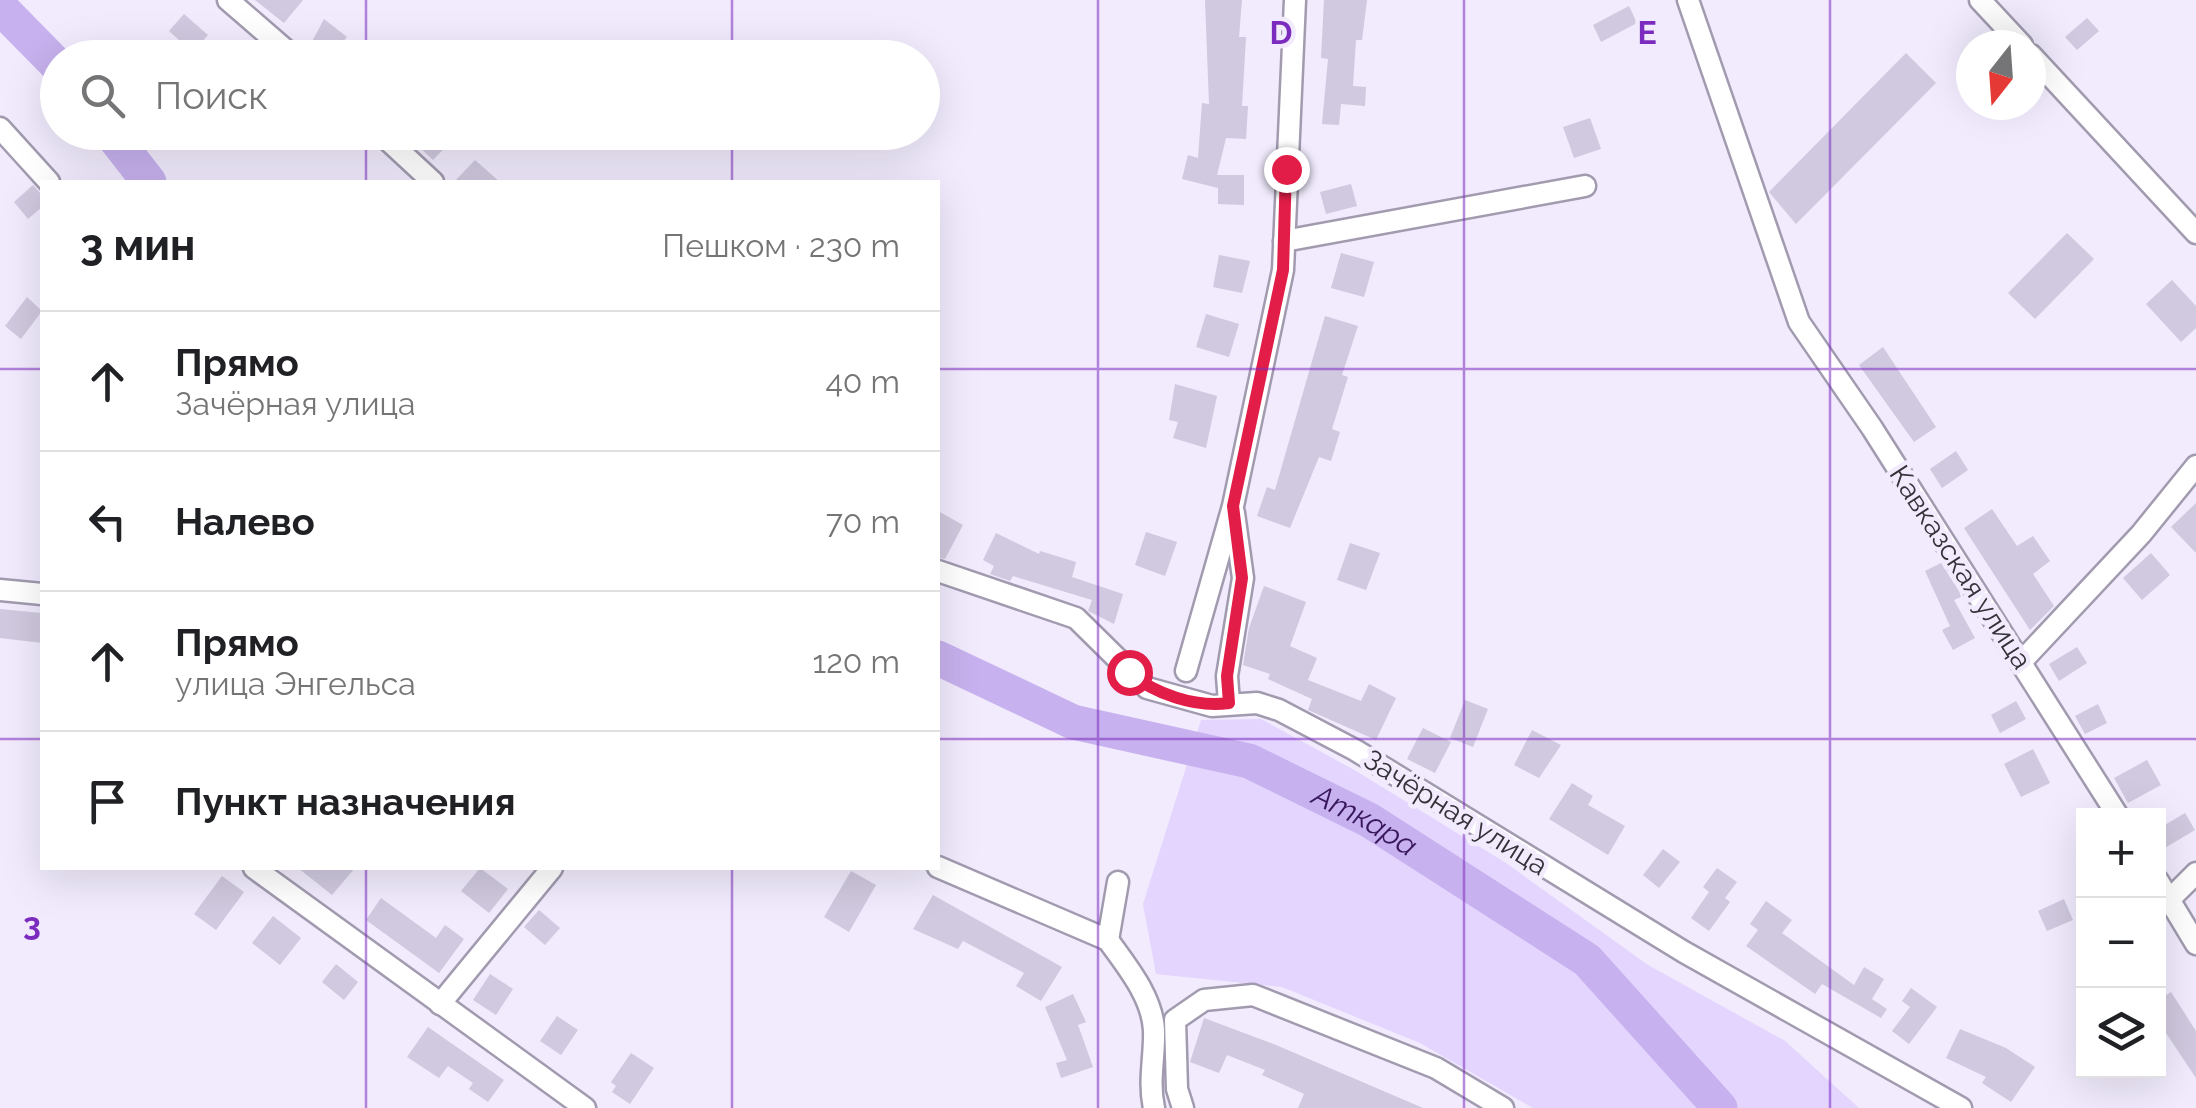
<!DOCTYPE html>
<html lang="ru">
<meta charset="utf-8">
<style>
body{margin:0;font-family:Raleway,sans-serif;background:#f2f2f2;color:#202124}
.controls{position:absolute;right:30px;bottom:30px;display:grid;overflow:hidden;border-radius:0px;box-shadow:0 10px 40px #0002}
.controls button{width:90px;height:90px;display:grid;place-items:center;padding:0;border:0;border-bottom:2px solid #e0e0e0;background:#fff;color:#202124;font:50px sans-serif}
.compass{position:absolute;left:1956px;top:30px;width:90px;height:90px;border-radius:50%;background:#fff;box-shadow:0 10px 40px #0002;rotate:197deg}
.stop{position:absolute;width:30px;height:30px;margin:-22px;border:8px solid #e11d48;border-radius:50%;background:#fff}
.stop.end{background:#e11d48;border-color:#fff;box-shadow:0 2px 10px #0008}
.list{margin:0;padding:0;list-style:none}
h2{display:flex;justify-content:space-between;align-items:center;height:130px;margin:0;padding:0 40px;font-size:42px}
h2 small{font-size:32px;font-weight:400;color:#757577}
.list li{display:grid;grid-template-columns:65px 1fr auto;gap:30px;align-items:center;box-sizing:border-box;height:140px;padding:0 40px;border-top:2px solid #e0e0e0}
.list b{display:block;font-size:38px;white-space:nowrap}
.list p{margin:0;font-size:32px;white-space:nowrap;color:#757577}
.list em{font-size:32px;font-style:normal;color:#757577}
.icon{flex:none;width:55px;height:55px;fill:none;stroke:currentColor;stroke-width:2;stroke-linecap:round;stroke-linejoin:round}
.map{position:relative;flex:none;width:2196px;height:1108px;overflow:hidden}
.search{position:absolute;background:#fff;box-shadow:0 10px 40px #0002;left:40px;top:40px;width:900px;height:110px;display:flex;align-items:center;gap:25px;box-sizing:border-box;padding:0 35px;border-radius:55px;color:#757577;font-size:38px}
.panel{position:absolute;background:#fff;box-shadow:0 10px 40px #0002;left:40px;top:180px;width:900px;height:690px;border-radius:0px}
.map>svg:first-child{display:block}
.green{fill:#e3d5fe}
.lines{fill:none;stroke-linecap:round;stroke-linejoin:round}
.river{stroke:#c7b1ee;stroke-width:35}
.building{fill:#d0c9df}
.minor-casing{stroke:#a29bb0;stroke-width:25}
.minor{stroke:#fff;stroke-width:20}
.route{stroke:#e11d48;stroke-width:12}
.grid{fill:none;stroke:#7b2cbf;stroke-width:2.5;stroke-opacity:0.55}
.labels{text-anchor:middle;stroke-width:9;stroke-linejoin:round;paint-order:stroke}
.street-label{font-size:28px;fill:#343139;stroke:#f1ebfd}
.water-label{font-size:30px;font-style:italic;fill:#38175d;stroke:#f1ebfd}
.grid-label{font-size:32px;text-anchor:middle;font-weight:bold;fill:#7b2cbf;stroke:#f1ebfd;stroke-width:9;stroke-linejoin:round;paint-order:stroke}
</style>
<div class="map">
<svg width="2196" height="1108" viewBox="0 0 2196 1108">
<rect width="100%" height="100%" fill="#f1ebfd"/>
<polygon class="green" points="1261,719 1356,771 1506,863 1648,965 1785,1041 1859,1108 1533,1108 1420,1043 1282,987 1156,974 1143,904 1201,720"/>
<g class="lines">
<g class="river">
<polyline points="0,7 58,66"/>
<polyline points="110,132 149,182"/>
<path id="s1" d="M938,658L1073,722L1249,761L1369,820L1587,960L1720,1108"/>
</g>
</g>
<g class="building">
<polygon points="255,0 303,0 284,23"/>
<polygon points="1205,0 1242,0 1239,37 1246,37 1242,106 1248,106 1246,139 1226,138 1217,175 1244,175 1244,205 1218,204 1218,188 1182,179 1188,155 1198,158 1202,103 1209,104"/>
<polygon points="1324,0 1367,0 1362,40 1356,40 1353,86 1366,87 1365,106 1341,104 1339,125 1322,124 1328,59 1321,58"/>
<polygon points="1629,6 1637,23 1601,42 1593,25"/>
<polygon points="184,14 208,35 188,57 174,45 179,40 169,31"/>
<polygon points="2087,18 2099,31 2077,50 2065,37"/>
<polygon points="324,19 347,37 330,58 319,58 308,49"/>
<polygon points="1906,53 1936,83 1796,224 1769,192"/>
<polygon points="1590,118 1601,149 1574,158 1563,127"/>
<polygon points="424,132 460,132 433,160 414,142"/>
<polygon points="475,160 500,182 454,182"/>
<polygon points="1351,184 1357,206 1326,214 1320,192"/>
<polygon points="33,185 42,195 42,207 28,219 14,202"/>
<polygon points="2067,233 2094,259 2035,319 2008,293"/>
<polygon points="1341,253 1374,262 1364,297 1331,288"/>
<polygon points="1219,255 1250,261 1242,293 1213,287"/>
<polygon points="2172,280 2196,306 2196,328 2181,342 2146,304"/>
<polygon points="27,297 42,311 21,339 5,326"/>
<polygon points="1206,314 1239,324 1229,357 1196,347"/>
<polygon points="1325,316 1358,326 1342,375 1348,377 1332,429 1340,432 1331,461 1319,457 1290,528 1257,516 1267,487 1275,490"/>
<polygon points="1883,347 1936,427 1914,442 1859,365"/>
<polygon points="1175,384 1217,396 1206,448 1173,438 1178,422 1169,420"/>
<polygon points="1956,451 1968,470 1942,488 1930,469"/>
<polygon points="2196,503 2196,553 2171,527"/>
<polygon points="1992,509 2017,546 2033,536 2050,561 2033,574 2054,606 2030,630 1964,528"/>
<polygon points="938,511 963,525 945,559 938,558"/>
<polygon points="1146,532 1177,542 1165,576 1135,565"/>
<polygon points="996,533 1039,554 1040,551 1076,562 1072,577 1123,594 1114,624 1088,611 1092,600 1013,576 1010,581 990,574 994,566 983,560"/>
<polygon points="1350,543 1380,553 1366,590 1337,580"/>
<polygon points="2151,553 2170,575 2142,600 2123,578"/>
<polygon points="1941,563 1959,591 1961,597 1954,600 1975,638 1953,650 1942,630 1950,626 1925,571"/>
<polygon points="1264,586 1306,602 1290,646 1317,658 1308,680 1361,701 1369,684 1396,698 1376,740 1308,710 1312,699 1268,679 1270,674 1243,665 1249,628"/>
<polygon points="0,609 42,613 42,643 0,638"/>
<polygon points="2077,647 2087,663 2059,681 2049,664"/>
<polygon points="1465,700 1488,709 1473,747 1450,738"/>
<polygon points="2016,701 2026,719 2000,733 1991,715"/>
<polygon points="2098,704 2107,723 2085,734 2075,716"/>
<polygon points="1423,728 1451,742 1435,773 1407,759"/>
<polygon points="1532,730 1561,745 1539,778 1514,765"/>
<polygon points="2033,749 2050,783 2021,797 2004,764"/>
<polygon points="2147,760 2161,785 2128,803 2114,778"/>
<polygon points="1572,783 1593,796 1588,805 1625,826 1608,855 1549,819"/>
<polygon points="2185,813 2195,830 2158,852 2158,829"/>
<polygon points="1663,849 1680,862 1659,888 1643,875"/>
<polygon points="298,868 355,868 332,895"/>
<polygon points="480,868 508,889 489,913 461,891"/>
<polygon points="1717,868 1737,882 1725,898 1730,902 1709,931 1691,918 1709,892 1703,887"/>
<polygon points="851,871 876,885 849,932 824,917"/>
<polygon points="222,876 244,892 216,930 194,914"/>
<polygon points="933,895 1062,967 1041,1001 1016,986 1024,973 963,941 958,949 913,929"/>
<polygon points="381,898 436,938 445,925 464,939 439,973 366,920"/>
<polygon points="2064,899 2073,920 2047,931 2038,911"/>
<polygon points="1766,901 1792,920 1782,933 1854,985 1864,967 1884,979 1872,999 1887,1009 1881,1018 1822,984 1815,994 1746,946 1758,930 1750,924"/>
<polygon points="539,910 560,928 545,945 524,927"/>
<polygon points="273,916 301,938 280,965 252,943"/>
<polygon points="336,964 358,982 344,1000 322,982"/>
<polygon points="490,974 513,989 496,1015 473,1000"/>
<polygon points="1911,988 1937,1007 1909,1044 1892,1031 1910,1007 1902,1001"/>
<polygon points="2171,992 2196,1031 2196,1078 2158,1021 2158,1000"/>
<polygon points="1073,994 1086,1022 1078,1025 1093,1067 1061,1078 1056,1063 1067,1060 1045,1007"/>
<polygon points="557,1016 578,1030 561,1055 540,1041"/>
<polygon points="1204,1018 1276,1045 1423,1108 1298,1108 1304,1094 1262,1075 1265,1070 1227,1055 1219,1073 1190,1062"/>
<polygon points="428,1027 504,1080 488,1102 469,1089 473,1083 448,1066 439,1078 407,1057"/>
<polygon points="1960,1029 2006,1048 2035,1067 2011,1102 1982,1083 1986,1077 1946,1058"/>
<polygon points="631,1053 654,1068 630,1104 612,1092 616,1086 611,1082"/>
</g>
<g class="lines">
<g class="minor-casing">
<g id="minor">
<polyline points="228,0 295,58"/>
<polyline points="1688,0 1799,322 1872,428 2118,816"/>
<polyline points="1980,0 2022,45"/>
<polyline points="2031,55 2196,233"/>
<polyline points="0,128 49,182"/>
<polyline points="379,132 433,182"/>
<polyline points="1284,241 1585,186"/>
<polyline points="938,571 1076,618 1147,688 1212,706 1257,703 1279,710 1355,750 1684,952 1961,1108"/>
<polyline points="0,590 42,594"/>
<polyline points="2022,661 2141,534 2196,466"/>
<polyline points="1186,671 1233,506 1283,270 1295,0"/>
<polyline points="1229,703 1227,676 1243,578 1234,513"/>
<polyline points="938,867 1108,940"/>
<polyline points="254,868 585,1108"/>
<polyline points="2158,881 2196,944"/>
<polyline points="2170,899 2196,873"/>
<path d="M1108,940C1127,967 1152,996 1154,1030C1155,1056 1148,1081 1154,1108"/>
<polyline points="1108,940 1118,882"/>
<polyline points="440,1004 552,868"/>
<polyline points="1183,1108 1177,1089 1175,1020 1204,1000 1253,995 1436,1068 1503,1108"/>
</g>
</g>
<use href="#minor" class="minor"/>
</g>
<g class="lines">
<path class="route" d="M1129,672C1154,694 1196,708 1229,703L1227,676L1242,578L1233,506L1283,270L1286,169"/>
</g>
<path class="grid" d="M366,0V58M732,0V58M1098,0V1108M1464,0V1108M1830,0V1108M366,132V182M732,132V182M0,369H42M938,369H2196M0,739H42M938,739H2196M366,868V1108M732,868V1108"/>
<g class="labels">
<g class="street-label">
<text transform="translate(1961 567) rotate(57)" y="10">Кавказская улица</text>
<text transform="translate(1456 812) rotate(32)" y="10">Зачёрная улица</text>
</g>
<g class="water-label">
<text dy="10" stroke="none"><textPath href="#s1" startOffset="460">Аткара</textPath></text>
</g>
</g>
<g class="grid-label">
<text x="1281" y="44">D</text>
<text x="1647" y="44">E</text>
<text x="32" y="935">3</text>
</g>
</svg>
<div class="controls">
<button>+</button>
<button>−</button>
<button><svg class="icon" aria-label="layers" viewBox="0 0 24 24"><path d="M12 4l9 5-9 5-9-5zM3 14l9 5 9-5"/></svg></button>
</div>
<svg class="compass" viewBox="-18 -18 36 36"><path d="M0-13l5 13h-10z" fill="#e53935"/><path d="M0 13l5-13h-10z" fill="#757577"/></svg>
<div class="stop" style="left:1129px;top:672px"></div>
<div class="stop end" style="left:1286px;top:169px"></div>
<div class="search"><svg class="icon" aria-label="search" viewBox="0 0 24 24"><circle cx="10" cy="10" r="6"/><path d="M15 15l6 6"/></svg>Поиск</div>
<section class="panel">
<h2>3 мин<small>Пешком · 230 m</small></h2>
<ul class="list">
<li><svg class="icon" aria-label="ahead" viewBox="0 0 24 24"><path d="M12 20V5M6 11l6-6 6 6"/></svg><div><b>Прямо</b><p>Зачёрная улица</p></div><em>40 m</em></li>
<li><svg class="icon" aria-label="left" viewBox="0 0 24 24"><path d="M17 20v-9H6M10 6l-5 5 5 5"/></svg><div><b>Налево</b></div><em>70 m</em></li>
<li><svg class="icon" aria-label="ahead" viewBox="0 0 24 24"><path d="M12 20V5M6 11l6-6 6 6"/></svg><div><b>Прямо</b><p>улица Энгельса</p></div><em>120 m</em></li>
<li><svg class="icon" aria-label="arrive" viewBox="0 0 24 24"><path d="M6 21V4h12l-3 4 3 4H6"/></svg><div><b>Пункт назначения</b></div></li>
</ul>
</section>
</div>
